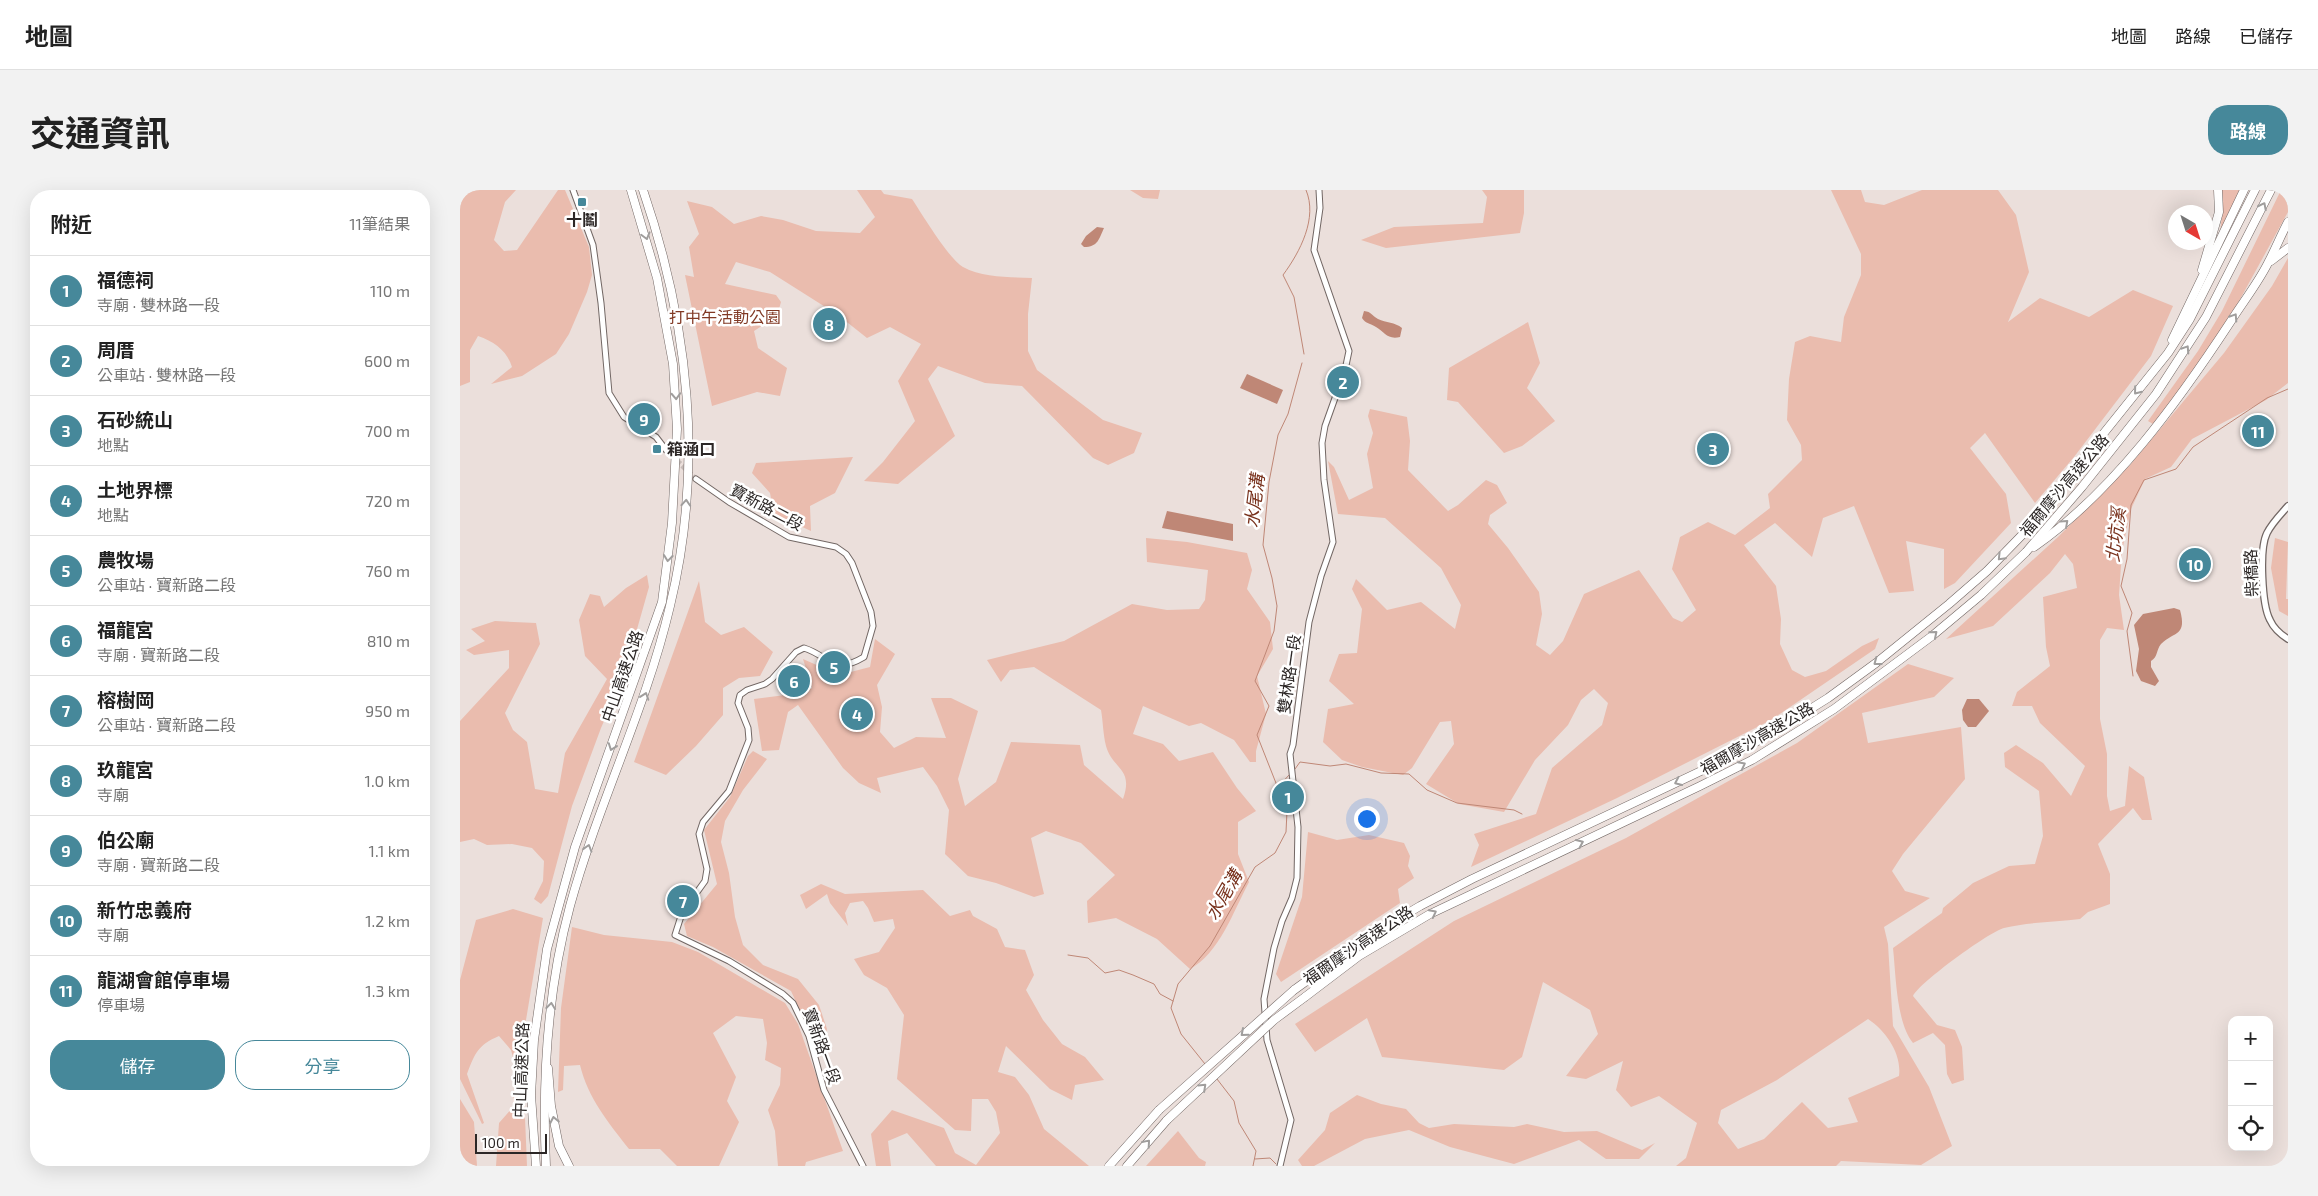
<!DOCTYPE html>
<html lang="zh-TW">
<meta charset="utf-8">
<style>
body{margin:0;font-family:"Exo 2","Noto Sans TC",sans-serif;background:#f2f2f2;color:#222}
.controls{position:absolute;right:15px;bottom:15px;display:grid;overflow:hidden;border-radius:10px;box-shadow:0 5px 20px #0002}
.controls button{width:45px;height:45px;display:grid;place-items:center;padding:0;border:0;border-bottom:1px solid #e0e0e0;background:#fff;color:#222;font:25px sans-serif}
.compass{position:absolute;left:1708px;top:15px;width:45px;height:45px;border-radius:50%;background:#fff;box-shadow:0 5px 20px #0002;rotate:141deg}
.scale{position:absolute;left:15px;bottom:12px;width:72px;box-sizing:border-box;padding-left:5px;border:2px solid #2c2726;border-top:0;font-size:14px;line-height:18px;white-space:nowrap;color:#2c2726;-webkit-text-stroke:4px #fff;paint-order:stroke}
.you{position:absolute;left:906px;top:628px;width:18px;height:18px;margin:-12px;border:4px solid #fff;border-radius:50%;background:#1a73e8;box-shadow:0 0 0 8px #1a73e833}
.badge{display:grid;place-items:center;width:32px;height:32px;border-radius:50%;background:#46889a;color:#fff;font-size:16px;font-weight:700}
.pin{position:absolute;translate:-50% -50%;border:2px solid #fff;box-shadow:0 1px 5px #0006}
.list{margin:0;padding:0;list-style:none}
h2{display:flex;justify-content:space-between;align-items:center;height:65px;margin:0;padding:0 20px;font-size:21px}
h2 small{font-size:16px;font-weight:400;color:#767676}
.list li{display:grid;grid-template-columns:32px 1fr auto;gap:15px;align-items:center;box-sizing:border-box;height:70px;padding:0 20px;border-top:1px solid #e0e0e0}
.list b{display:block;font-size:19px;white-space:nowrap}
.list p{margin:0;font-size:16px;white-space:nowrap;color:#767676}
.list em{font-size:16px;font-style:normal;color:#767676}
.actions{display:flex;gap:10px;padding:15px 20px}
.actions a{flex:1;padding:11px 0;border:1px solid #46889a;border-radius:20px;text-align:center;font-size:18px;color:#46889a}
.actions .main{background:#46889a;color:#fff}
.icon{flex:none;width:28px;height:28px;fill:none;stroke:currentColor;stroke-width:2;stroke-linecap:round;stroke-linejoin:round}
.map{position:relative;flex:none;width:1828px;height:976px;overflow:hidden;border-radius:20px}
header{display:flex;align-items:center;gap:30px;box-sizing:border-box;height:70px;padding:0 25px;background:#fff;border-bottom:1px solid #e0e0e0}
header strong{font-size:24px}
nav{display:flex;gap:28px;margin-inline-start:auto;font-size:18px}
.intro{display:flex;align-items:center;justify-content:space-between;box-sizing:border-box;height:120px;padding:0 30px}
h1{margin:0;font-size:35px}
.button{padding:12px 22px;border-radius:20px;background:#46889a;color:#fff;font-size:18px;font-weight:700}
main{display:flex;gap:30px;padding:0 30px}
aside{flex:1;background:#fff;border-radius:20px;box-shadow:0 5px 20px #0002}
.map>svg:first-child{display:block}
.green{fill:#eabcae;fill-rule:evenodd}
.water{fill:#bf8776}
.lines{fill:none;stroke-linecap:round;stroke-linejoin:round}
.stream{stroke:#bf8776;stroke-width:1}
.tertiary-tunnel{stroke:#c5bab7;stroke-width:5;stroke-dasharray:5 2.5;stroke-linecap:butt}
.tertiary-casing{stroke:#726764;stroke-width:7}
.secondary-casing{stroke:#726764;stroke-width:8}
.motorway-casing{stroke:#726764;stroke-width:9}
.tertiary{stroke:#fff;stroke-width:5}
.secondary{stroke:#fff;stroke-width:5.5}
.motorway{stroke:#fff;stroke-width:8}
.motorway-bridge-casing{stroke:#726764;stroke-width:9;stroke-linecap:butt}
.motorway-bridge{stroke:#fff;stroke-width:8}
.oneway{stroke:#a09e9d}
.poi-dot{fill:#46889a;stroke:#fff;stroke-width:2}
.labels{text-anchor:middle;stroke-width:5;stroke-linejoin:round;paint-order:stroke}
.poi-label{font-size:16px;font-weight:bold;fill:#2c2726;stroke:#fff}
.park-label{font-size:16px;fill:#813924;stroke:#fff}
.street-label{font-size:16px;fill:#2c2726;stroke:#fff}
.water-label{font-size:18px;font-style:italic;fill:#78311c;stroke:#fff}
</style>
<header>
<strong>地圖</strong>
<nav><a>地圖</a><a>路線</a><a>已儲存</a></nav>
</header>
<div class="intro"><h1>交通資訊</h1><a class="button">路線</a></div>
<main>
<aside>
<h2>附近<small>11筆結果</small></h2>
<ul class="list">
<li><span class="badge">1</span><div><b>福德祠</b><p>寺廟 · 雙林路一段</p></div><em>110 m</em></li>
<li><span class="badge">2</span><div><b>周厝</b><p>公車站 · 雙林路一段</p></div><em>600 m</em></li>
<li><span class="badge">3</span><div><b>石砂統山</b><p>地點</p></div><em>700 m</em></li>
<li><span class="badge">4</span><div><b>土地界標</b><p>地點</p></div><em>720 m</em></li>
<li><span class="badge">5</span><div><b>農牧場</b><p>公車站 · 寶新路二段</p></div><em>760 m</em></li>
<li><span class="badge">6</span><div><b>福龍宮</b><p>寺廟 · 寶新路二段</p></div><em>810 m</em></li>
<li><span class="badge">7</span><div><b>榕樹岡</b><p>公車站 · 寶新路二段</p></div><em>950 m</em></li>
<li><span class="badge">8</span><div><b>玖龍宮</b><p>寺廟</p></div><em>1.0 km</em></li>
<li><span class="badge">9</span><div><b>伯公廟</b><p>寺廟 · 寶新路二段</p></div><em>1.1 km</em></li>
<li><span class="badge">10</span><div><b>新竹忠義府</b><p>寺廟</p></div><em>1.2 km</em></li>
<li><span class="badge">11</span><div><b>龍湖會館停車場</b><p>停車場</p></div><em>1.3 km</em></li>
</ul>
<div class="actions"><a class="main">儲存</a><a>分享</a></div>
</aside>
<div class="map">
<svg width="1828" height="976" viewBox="0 0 1828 976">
<rect width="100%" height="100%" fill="#ebdfdb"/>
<g class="green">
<path d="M0,0H56L45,12L34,50L44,61L57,60L98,0H105L129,57L132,85L127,102L109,144L96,164L62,186L31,194L52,177C47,161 35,152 18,146L10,160V192L0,196Z"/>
<path d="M397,0H421L424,4L452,9C462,24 489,69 503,77C523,88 550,87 572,88L568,124V161L577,180L643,230L682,243L674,263L648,275L633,268L562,196L525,193L478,176L468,189L495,246L438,294L404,291L423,272L455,231L438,191L461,154L430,137L407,148L378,125L310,82L276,72L265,94L316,105L321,112L317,126L294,141L298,158L327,178L320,206L297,202L252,216L225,85L234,87L229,57L239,44L227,11L252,17L274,34L301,26L323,30L356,41L400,43L415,27Z"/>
<polygon points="670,0 700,0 698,9 683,8"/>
<polygon points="1022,0 1064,0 1064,23 1060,43 926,58 901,50 934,37 1023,33 1027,7"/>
<polygon points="1371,0 1401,0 1405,12 1424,15 1462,0 1538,0 1556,25 1569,82 1548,132 1580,108 1629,127 1673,100 1713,116 1691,166 1614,267 1575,313 1525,243 1510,258 1546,304 1551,333 1495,393 1484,399 1484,359 1446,351 1454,401 1429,403 1394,316 1363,328 1352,367 1315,333 1284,355 1316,396 1321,429 1320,454 1332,480 1345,487 1366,481 1402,456 1419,448 1415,459 1311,530 1157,608 1011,677 1019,655 1014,644 1076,624 1092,578 1142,535 1148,513 1134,499 1121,510 1108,535 1075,570 1044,622 999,614 966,594 994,554 991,531 980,532 952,578 943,585 902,577 882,570 863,552 868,519 894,514 869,491 879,464 897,463 902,419 892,399 896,389 927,420 961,412 995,439 1001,415 981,378 925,328 878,324 868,271 874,277 889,310 913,298 907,264 913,243 908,226 910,219 947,227 950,251 948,280 988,321 998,315 1026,290 1037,295 1047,313 1030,325 1028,334 1048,358 1079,402 1082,424 1076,455 1090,465 1103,451 1124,404 1179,380 1213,428 1222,432 1236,420 1212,379 1220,347 1248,332 1275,345 1310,318 1308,304 1342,270 1341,255 1327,230 1329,189 1335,152 1350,146 1381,152 1384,127 1401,85 1401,64"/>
<polygon points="1760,0 1780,0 1760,43 1763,16"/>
<polygon points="1821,0 1828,0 1828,22 1773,122 1723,196 1693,234 1688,231 1738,161 1762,121"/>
<path d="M1828,68V193L1806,210L1732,249L1711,277L1685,289L1671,319L1662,361L1659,405L1664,440L1647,438L1640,450V529L1647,564V606L1650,621L1665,616L1669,576L1684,587L1692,630H1682L1673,618L1638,654L1650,684V714L1628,722L1620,729C1596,732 1568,732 1544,738C1529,742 1460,792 1453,806L1477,835L1495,840L1502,857L1504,890L1492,894L1487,884L1485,855L1473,843L1453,853C1436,832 1436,785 1433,758L1482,723L1483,718L1513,693L1549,676L1575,674L1583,646L1579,601L1545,577L1544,563L1556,555L1583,573L1611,606L1625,576L1580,533L1572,516H1552L1557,502L1590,476L1586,457L1583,407L1617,398L1613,374L1605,364L1590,383L1533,436L1486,449L1598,347L1670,275L1764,163L1812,96Z"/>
<polygon points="1068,132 1080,173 1067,198 1095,231 1062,256 1044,263 998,212 987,210 989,178"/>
<polygon points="393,267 375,303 350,316 351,341 314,324 310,303 292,283 296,273"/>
<path d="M686,348L727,352L787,363L792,380L787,399L810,432L813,459L797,486L806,524L796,561V572H790L774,550L741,533L729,536L683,516L673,544L703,554L719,571L753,562L777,598L796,621L778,632V664L789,692C774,720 759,764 730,779L697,749L656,728L628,733L627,711L655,685L621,653L586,641L571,648L584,704L574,707L536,693L508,686L485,664L489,620L477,596L463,577L417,588L421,603L399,593L383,578L338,515L328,522L319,560L302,561L294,509L341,503L352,498L343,469L379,485L410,477L415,449L435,464L417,495L422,517L420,542L434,558L456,547L486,548L471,508H491L518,521L498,589L505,616L536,592L551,552L620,555L624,575L663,609C674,578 653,580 646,556C643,544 643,531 641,520L574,477L550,480L541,492L527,470L604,451L672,414L707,420L739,419L745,410L748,380L687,372Z"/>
<polygon points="1815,348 1828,352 1826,409 1828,409 1828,426 1819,421 1811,378"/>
<polygon points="187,385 189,397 164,485 141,538 112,616 88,706 81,714 74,709 83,691 84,671 72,658 52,654 27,655 14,649 0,652 0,531 49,478 49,460 14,465 6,460 25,451 11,439 35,431 76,433 80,454 45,523 53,540 67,552 75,599 98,603 105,563 147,489 125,466 119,430 130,404 140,406 144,417 166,398"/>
<polygon points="239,391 245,432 261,445 284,437 313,462 300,486 279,488 263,498 263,525 236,556 206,585 174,572"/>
<path d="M1448,474L1494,488L1474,507L1402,523L1408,553L1501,537L1505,589L1443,664L1432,681L1445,701L1470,708L1424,737L1428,754L1433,836L1469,897L1492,956L1461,975L1381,971L1376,976H1216L1226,968L1237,933L1199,906L1171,917L1156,900L1163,871L1126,889L1106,886L1138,844L1130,820L1083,792L1062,867L1044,880L922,867L907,828L855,862L835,834L994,731L1166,648L1337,553ZM1408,829C1426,841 1442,864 1439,886L1388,908L1398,932L1368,938L1342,912L1304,949L1278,959L1258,933L1261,920L1317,890Z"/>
<polygon points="293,561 307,569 283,600 265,631 261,652 269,683 275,727 283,755 303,775 338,789 359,815 367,839 362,860 358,860 331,801 253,757 227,746 224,734 257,694 244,640 270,607 288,566"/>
<polygon points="848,642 877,650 909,645 944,653 950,666 948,676 954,688 938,699 940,713 821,792 816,784 842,707"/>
<polygon points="361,694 385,704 463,700 490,726 510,720 513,726 537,739 545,757 565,760 574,785 566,800 583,830 602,854 625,867 644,890 615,895 612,910 590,899 546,856 538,882 555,887 569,905 584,939 629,976 476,976 447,943 428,951 431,976 416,976 411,944 432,920 484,938 495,963 516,975 540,943 536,922 528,909 512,909 511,941 495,940 437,889 444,825 427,798 404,785 394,769 419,762 435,738 433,729 414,732 408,718 403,711 390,713 385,723 388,736 370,713 367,704 346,719 340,705"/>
<path d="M53,719L83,728L62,854L67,976H36L39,933L53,917L55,874L51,860L39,846C18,855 15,863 7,884L24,933L22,934L0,889V790L16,730Z"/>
<path d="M112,737L144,745L212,752L238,762L325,813L338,834L383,961L346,972L345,976H318L315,941L308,920L320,895L321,878L305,870L307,853L303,829L276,826L253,843L276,887L267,911L279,932L259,976H217L200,959H169C148,932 128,908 120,875L104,876L103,900L98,902L101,818Z"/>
<polygon points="897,905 921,914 946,919 959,933 969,938 994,934 1054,937 1067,934 1104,942 1137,941 1182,960 1195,953 1179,969 1146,969 1119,950 1054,974 990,957 949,940 905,949 854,976 842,976 838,970 865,940 870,923"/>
<polygon points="0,909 14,932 17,976 6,976 0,970"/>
<polygon points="718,941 739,968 746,972 745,976 686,976"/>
</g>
<g class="water">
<path d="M637,37L644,38C639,49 638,57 624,57L621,54L626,46Z"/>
<path d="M904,121C912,122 911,125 918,129C926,133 935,132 942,138L940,147C927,150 925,142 916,137C910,133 906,134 902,128Z"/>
<polygon points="787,184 823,200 817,214 780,198"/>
<polygon points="707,321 773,334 773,351 702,338"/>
<path d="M1714,418L1720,420C1727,446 1715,441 1701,454C1696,460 1698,467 1691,471V477L1699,491L1695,496L1681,491L1676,481L1679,459L1674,435L1683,424Z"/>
<polygon points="1507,509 1519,509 1529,521 1516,537 1508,537 1503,530 1502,520"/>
</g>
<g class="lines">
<g class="stream">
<path d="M844,164L834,107L823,85C840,62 858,28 846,0"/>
<polyline points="1673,486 1667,441 1672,423 1661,396 1667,369 1671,315 1684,290 1716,279 1733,257 1807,208 1828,199"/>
<polyline points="835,579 840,572 870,576 886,574 921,583 949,584 967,600 997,613 1054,620 1062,624"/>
<polyline points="818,597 830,584"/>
<polyline points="608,765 628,768 645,783 659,780 673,785 694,794 700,804 713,811"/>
<polyline points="745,874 721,844 711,818 718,794 750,756 795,677 815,663 826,642 827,621 797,545 809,516 795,491 814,441 817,416 812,388 803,355 809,292 818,245 828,224 842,173"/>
<polyline points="757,889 774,911 779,933 796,961 793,976"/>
<polyline points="795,969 810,968 816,974"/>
</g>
<polyline class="tertiary-tunnel" points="206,260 236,289"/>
<g class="tertiary-casing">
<g id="tertiary">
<polyline points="113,0 133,55 141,113 149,203 164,227 196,247 206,260"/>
<path d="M236,289L269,312L329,347L376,357L386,364L392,373L411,422L413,436L404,467C372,486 370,466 344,458L336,462L312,489L305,494L287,500L280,505L278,513L288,538L289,550L269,601L243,632L239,644L247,679L245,691L222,723L215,745L269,771L323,804L333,813L349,846L364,900L403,976"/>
<polyline points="820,976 831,930 807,850 804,809 814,758 822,731 832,708 837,688 838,637 830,564 833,555 849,432 861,386 873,352 864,290 862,253 865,236 885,180 889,161 854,60 860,18 859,0"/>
</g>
</g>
<g class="secondary-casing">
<path id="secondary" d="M1828,316C1821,324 1812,333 1807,343C1799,359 1802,415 1810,430C1814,439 1820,444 1828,449"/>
</g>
<g class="motorway-casing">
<g id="motorway">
<polyline points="1811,71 1828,58"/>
<polyline points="1742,80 1759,22 1758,0"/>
<polyline points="1712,150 1784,0"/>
<path d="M1574,357C1653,302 1718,212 1771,131C1783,112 1798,93 1808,73C1815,60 1821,45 1828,32"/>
<polyline points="834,800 906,748 960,716 1012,689 1256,574 1312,543 1368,508 1416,473 1489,414 1527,381 1563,344 1708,163 1730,129 1795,0"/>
<polyline points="845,807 899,766 970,724 1240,596 1292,570 1374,519 1472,446 1521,405 1566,362 1622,297 1696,204 1746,127 1811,0"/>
<polyline points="88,878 91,916 99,956 109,976"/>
<polyline points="76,976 71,905 74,850 87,759 115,657 202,412 212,333 217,239 213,174 197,88 171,0"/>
<path d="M86,976C82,889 87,801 110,716C138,614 186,519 210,416C244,277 229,134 183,0"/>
<polyline points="649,976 699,920"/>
<polyline points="667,976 707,930"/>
</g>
</g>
<use href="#tertiary" class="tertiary"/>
<use href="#secondary" class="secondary"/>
<use href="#motorway" class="motorway"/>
<g class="motorway-bridge-casing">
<g id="motorway-bridge">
<polyline points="699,920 834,800"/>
<polyline points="707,930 814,830 845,807"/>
</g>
</g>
<use href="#motorway-bridge" class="motorway-bridge"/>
</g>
<defs><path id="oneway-chevron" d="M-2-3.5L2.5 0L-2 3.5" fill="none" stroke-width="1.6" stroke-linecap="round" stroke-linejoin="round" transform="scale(1.25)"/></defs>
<g class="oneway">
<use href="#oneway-chevron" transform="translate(1803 16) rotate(-63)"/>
<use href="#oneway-chevron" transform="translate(186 46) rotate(74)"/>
<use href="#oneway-chevron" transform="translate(1774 127) rotate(-57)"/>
<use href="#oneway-chevron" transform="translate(1726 159) rotate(-57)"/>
<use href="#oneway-chevron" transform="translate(1677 201) rotate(129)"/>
<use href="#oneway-chevron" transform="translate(216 206) rotate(87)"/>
<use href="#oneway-chevron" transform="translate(226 313) rotate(-86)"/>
<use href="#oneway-chevron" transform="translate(1605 333) rotate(-42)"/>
<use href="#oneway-chevron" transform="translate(1541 367) rotate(134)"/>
<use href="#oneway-chevron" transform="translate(208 368) rotate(97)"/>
<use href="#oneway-chevron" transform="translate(1474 444) rotate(-40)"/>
<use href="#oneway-chevron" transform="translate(1417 472) rotate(143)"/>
<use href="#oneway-chevron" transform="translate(185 506) rotate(-71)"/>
<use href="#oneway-chevron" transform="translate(152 557) rotate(110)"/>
<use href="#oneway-chevron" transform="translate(1282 575) rotate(-27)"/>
<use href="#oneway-chevron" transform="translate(1218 592) rotate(155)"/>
<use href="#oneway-chevron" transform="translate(1120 653) rotate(-24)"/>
<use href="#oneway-chevron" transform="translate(128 658) rotate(-73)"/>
<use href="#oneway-chevron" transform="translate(973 723) rotate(-27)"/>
<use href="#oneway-chevron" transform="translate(91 816) rotate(-83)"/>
<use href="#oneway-chevron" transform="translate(784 843) rotate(139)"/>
<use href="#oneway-chevron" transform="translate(743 897) rotate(-43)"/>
<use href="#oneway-chevron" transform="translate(94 930) rotate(-101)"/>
<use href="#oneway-chevron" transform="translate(687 953) rotate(-49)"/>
</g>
<g class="poi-dot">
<rect x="117" y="7" width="10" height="10" rx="2.5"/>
<rect x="192" y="254" width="10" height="10" rx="2.5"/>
</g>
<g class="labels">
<g class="poi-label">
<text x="122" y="36">十鬮</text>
<text x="207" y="265" text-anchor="start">箱涵口</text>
</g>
<g class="park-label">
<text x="265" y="133">打中午活動公園</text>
</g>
<g class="street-label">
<text transform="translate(1604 295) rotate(-50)" y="6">福爾摩沙高速公路</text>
<text transform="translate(307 317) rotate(28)" y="6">寶新路二段</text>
<text transform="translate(1791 383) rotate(-92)" y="6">柴橋路</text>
<text transform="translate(829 484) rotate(-82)" y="6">雙林路一段</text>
<text transform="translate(162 486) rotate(-71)" y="6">中山高速公路</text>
<text transform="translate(1297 548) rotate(-30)" y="6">福爾摩沙高速公路</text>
<text transform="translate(898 755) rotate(-34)" y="6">福爾摩沙高速公路</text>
<text transform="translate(362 856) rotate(70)" y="6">寶新路一段</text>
<text transform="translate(61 880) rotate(-88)" y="6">中山高速公路</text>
</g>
<g class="water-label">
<text transform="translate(795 311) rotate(-83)" y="6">水尾溝</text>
<text transform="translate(1656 345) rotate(-83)" y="6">北坑溪</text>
<text transform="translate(764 705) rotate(-60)" y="6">水尾溝</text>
</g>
</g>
</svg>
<div class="controls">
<button>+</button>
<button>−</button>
<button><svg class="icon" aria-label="locate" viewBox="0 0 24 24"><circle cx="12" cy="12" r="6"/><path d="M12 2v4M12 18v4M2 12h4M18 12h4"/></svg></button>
</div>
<svg class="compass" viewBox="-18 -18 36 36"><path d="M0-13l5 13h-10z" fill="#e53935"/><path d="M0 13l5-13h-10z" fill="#767676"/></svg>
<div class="scale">100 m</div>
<div class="you"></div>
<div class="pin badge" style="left:828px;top:607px">1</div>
<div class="pin badge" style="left:883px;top:192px">2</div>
<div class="pin badge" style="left:1253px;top:259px">3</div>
<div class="pin badge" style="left:397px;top:524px">4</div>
<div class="pin badge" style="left:374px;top:477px">5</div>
<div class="pin badge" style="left:334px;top:491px">6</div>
<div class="pin badge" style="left:223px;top:711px">7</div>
<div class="pin badge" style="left:369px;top:134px">8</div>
<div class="pin badge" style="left:184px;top:229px">9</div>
<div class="pin badge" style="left:1735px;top:374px">10</div>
<div class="pin badge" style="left:1798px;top:241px">11</div>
</div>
</main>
